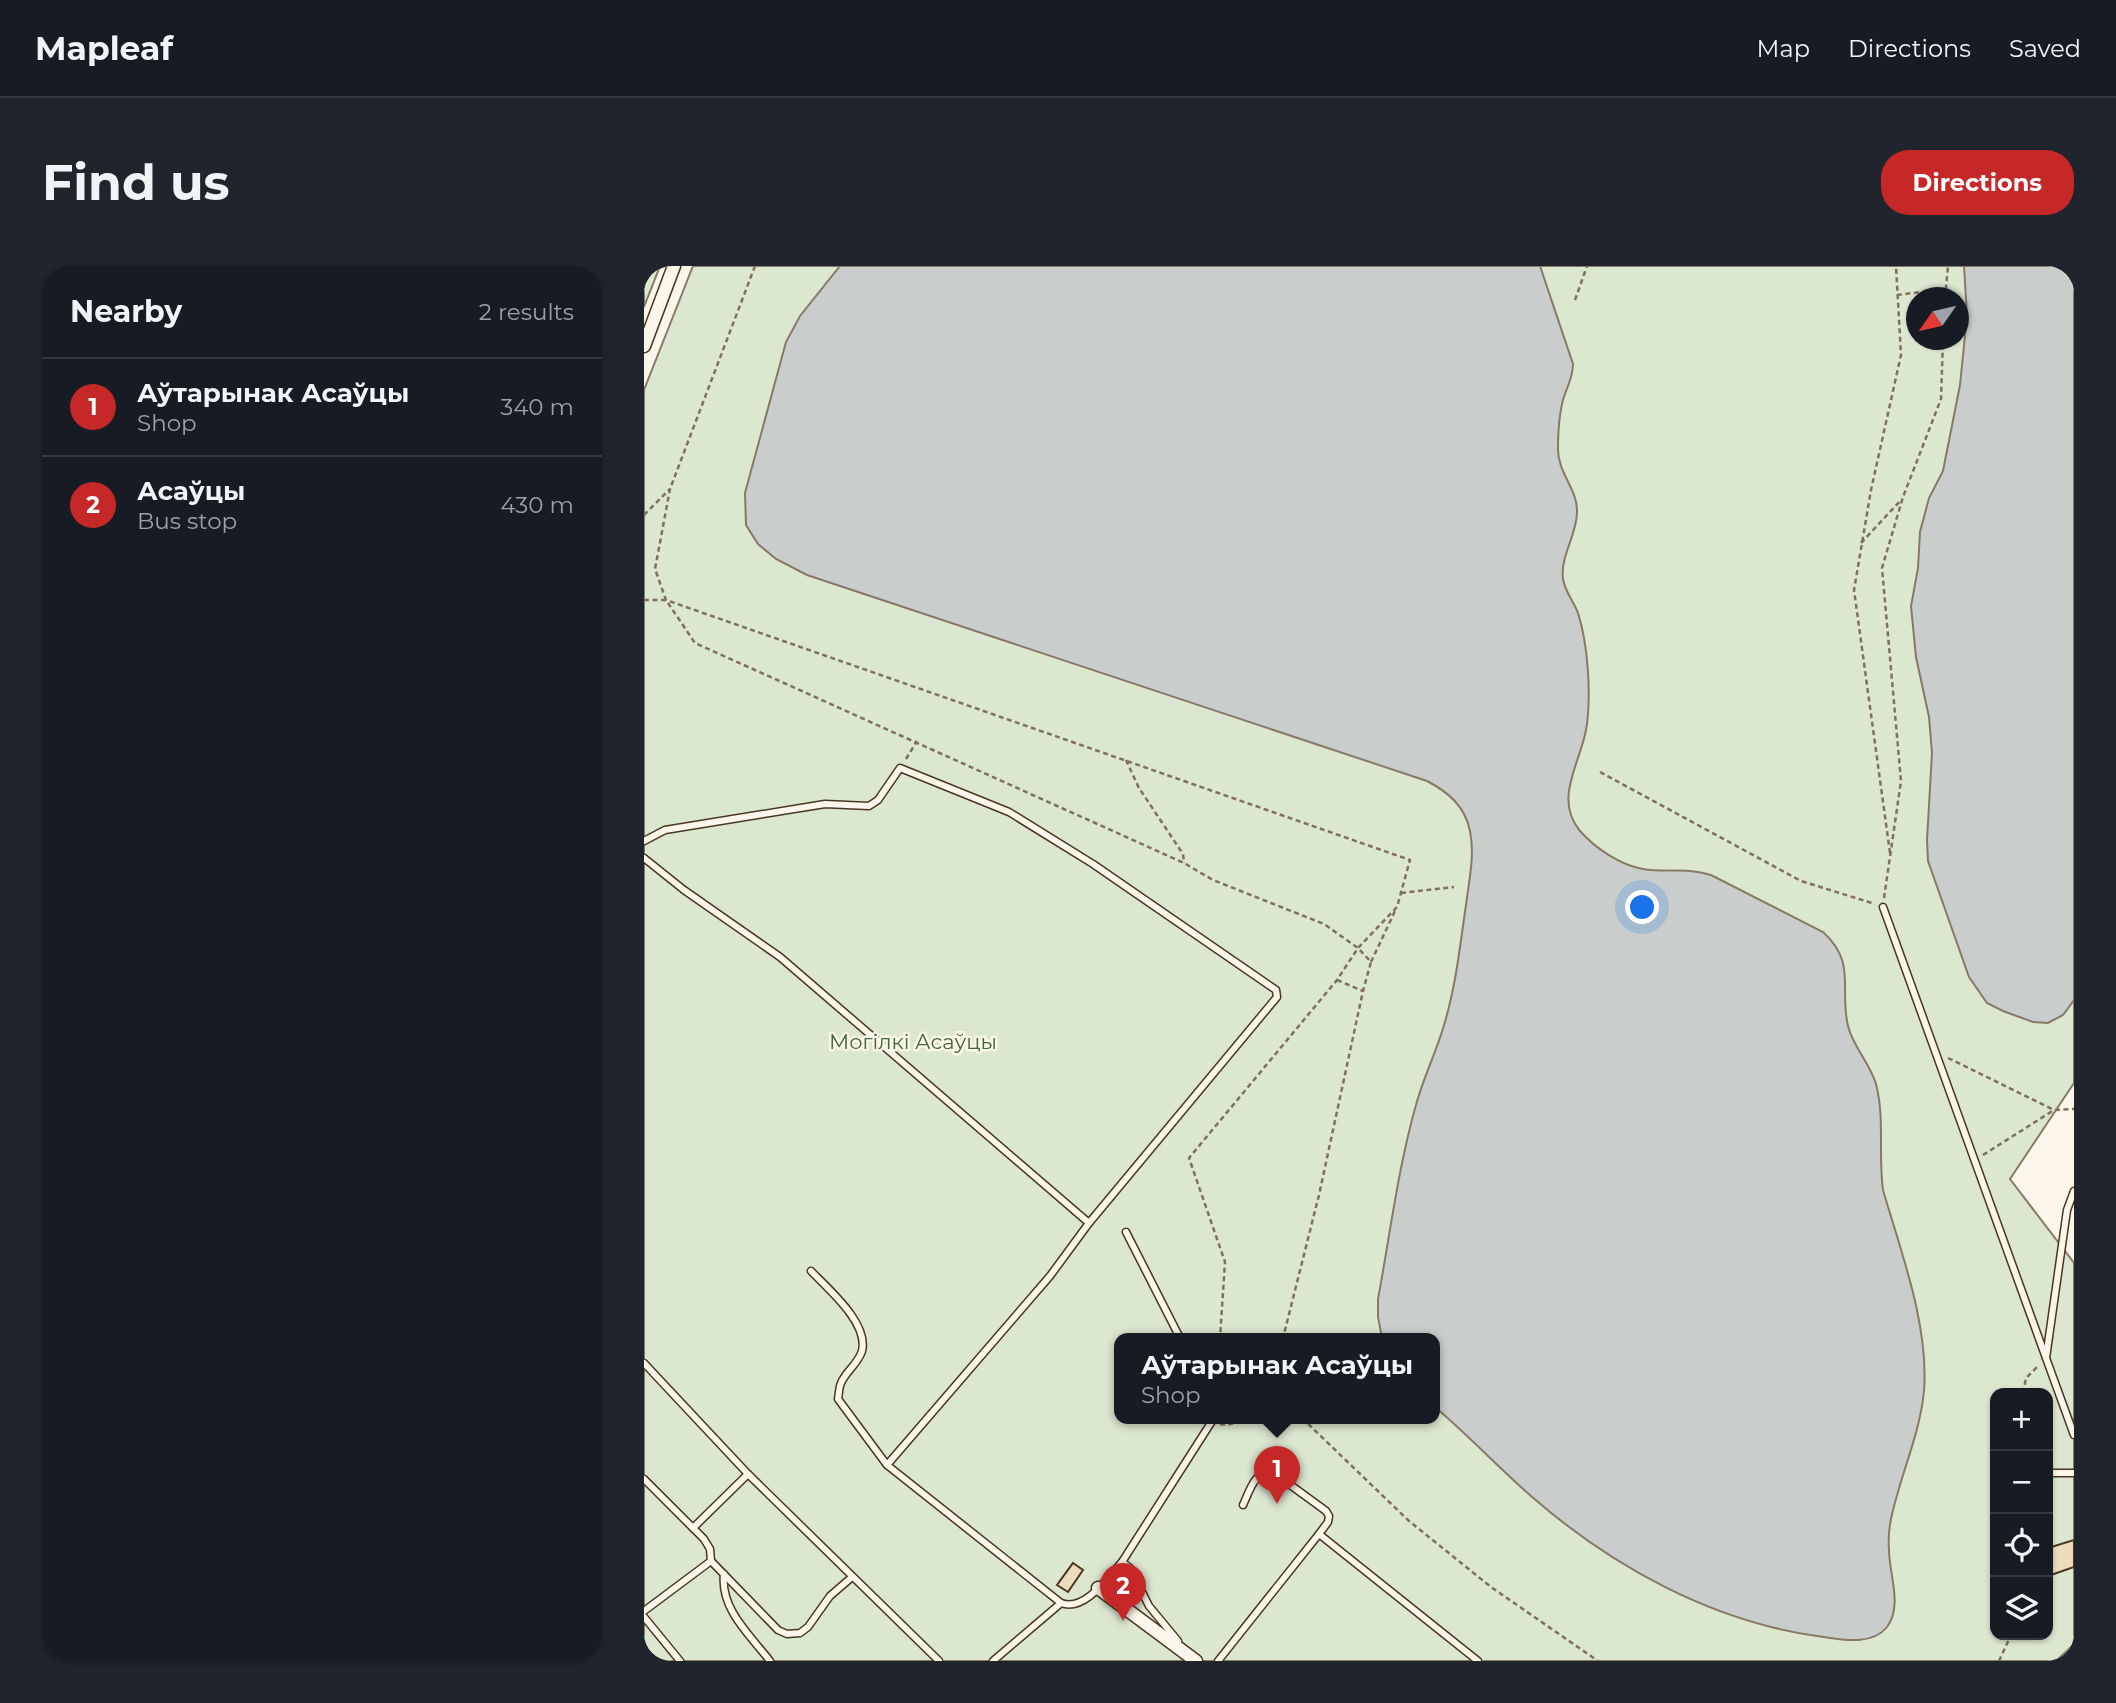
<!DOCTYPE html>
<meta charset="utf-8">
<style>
body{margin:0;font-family:Montserrat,sans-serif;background:#20242c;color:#f1f3f6}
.controls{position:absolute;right:21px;bottom:21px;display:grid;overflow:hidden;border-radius:14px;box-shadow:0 2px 5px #0004}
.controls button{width:63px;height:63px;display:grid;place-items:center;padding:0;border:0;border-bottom:2px solid #363941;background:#171b24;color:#f1f3f6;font:35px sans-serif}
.compass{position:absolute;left:1262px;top:21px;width:63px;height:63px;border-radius:50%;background:#171b24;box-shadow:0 2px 5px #0004;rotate:236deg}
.you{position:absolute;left:999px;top:642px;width:24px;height:24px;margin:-18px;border:5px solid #fff;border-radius:50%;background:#1a73e8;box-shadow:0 0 0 10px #1a73e833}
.badge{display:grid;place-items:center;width:46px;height:46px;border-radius:50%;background:#c62828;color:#fff;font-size:23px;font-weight:700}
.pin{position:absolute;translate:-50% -58px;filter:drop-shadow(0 2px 4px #0008)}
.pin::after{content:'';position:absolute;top:37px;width:24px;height:21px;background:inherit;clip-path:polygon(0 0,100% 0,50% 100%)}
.popup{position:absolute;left:470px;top:1067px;width:326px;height:91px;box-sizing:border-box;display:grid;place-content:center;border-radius:14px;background:#171b24;filter:drop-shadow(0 2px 5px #0005);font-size:23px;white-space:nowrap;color:#9ea1a6}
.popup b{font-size:26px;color:#f1f3f6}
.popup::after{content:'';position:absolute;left:50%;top:100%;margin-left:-14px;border:14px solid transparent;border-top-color:#171b24}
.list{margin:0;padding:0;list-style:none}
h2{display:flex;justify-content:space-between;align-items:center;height:91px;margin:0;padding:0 28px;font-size:30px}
h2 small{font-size:23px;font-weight:400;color:#9ea1a6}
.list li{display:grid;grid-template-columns:46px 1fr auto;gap:21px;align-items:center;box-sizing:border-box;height:98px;padding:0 28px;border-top:2px solid #363941}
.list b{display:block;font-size:26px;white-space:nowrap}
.list p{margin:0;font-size:23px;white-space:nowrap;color:#9ea1a6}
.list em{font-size:23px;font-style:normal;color:#9ea1a6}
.icon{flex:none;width:38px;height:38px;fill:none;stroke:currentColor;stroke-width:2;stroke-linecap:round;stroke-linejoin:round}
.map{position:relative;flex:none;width:1430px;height:1395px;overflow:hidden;border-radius:28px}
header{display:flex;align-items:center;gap:42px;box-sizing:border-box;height:98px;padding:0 35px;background:#171b24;border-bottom:2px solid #363941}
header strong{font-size:33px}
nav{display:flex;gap:38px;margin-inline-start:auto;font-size:24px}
.intro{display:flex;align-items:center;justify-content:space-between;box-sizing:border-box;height:168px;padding:0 42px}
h1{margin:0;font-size:49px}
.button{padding:18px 32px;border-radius:28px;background:#c62828;color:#fff;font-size:24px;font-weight:700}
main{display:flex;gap:42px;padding:0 42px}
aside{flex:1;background:#171b24;border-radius:28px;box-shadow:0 2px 5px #0004}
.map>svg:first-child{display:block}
.green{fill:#dce7d0;stroke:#887966;stroke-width:2;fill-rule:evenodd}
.water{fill:#c9cecd;stroke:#887966;stroke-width:2}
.building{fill:#ecdcbc;stroke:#4a3520;stroke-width:2}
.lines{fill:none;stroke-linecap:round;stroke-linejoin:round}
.service-casing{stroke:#4a3520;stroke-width:9}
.minor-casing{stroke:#4a3520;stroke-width:15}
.path{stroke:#7f6f5c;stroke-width:2.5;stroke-dasharray:5 3.5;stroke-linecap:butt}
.service{stroke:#fbf6e9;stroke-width:6}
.minor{stroke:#fbf6e9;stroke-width:12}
.labels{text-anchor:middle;stroke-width:5;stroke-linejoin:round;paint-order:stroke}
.park-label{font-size:21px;fill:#436837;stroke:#fbf6e9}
</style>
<header>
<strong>Mapleaf</strong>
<nav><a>Map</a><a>Directions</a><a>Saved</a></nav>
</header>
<div class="intro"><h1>Find us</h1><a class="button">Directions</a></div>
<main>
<aside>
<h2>Nearby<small>2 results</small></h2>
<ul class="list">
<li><span class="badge">1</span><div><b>Аўтарынак Асаўцы</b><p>Shop</p></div><em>340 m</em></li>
<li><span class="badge">2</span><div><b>Асаўцы</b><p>Bus stop</p></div><em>430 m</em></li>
</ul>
</aside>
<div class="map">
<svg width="1430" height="1395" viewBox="0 0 1430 1395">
<rect width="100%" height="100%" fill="#fbf6e9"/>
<g class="green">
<polygon points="0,0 16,0 0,41"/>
<path d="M49,0H1430V817L1366,913L1430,997V1378L1412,1395H0V124ZM1272,32H1314V74H1272ZM476,1072H790V1152H476ZM1351,1127H1404V1369H1351Z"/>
</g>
<g class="water">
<path d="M196,0H896L929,98C929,114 921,123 918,138C915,152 914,167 914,181C913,207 934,223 933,246C933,269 916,290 919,313C921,326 930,336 934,347C944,378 947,427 943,458C939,494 908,531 936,565C951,582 976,599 999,603C1023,607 1041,601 1067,609L1179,666C1213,697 1195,722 1204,760C1209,781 1226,797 1232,818C1241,853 1234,888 1239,924C1257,986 1285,1059 1280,1125C1276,1168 1256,1210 1247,1253C1245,1263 1244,1273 1245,1284C1245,1308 1259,1340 1243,1361C1227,1381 1195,1373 1173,1370C1067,1355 967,1300 887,1230C854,1201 824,1169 791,1141L790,1072H738L734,1051V1033C746,969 754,902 772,839C779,812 792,787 800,759C812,720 816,679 822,639C825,614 831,590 826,565C821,540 804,526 783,515L163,309L132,293L114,278L102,259L101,227L142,76L156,50Z"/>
<polygon points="1320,0 1430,0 1430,734 1419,749 1404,757 1389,756 1359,745 1343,737 1325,711 1284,595 1283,574 1288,487 1285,451 1272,391 1267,340 1274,302 1276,266 1285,232 1299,205 1316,119 1323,50"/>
</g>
<g class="building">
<polygon points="1430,1274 1430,1301 1404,1310 1404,1282"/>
<polygon points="429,1297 439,1304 424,1326 413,1319"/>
</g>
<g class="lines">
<g class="service-casing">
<g id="service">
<polyline points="0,575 21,564 181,538 225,540 234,534 256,502 365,546 449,598 632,724 633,731 445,957 406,1010 243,1199 417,1337 349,1395"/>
<polyline points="0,592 40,624 136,691 445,957"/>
<polyline points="1239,641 1402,1092"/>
<polyline points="1430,925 1423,944 1402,1092 1430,1169"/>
<polyline points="482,966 536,1072"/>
<path d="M167,1005C184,1023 225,1057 218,1085C214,1098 202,1105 197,1117C195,1121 195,1128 194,1133L243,1199"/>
<polyline points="0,1097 104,1208 295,1395"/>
<polyline points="1404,1207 1430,1207"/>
<polyline points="0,1213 60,1273 66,1283 67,1295 134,1364 143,1368 156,1367 164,1361 186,1330 208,1311"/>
<path d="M599,1239C606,1224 611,1203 630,1207L682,1245L685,1250L684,1256L675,1268"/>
<polyline points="49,1262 104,1208"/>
<polyline points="478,1296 570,1152"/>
<path d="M80,1308C76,1343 106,1369 126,1395"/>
<path d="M417,1337C441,1346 464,1311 478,1296L486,1302L505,1340L534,1375"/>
<polyline points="0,1345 67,1295"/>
<polyline points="0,1351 36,1395"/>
<polyline points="574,1395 675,1268 834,1395"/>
</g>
</g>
<g class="minor-casing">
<g id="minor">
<polyline points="0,80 30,0"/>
<polyline points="454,1322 552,1395"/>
</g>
</g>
<g class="path">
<polyline points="111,0 26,223 11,303 22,334 766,594 753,641 714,682 693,714 545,892 581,996 576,1072"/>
<polyline points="1253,29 1301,23"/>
<polyline points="1301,32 1304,0"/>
<polyline points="931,34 943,0"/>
<polyline points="0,249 26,223"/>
<polyline points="1217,277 1258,233"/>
<polyline points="0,334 22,334 51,377 540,597 569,614 680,658 714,682 727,696 719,725 675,929 639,1072"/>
<polyline points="262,493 273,475"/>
<polyline points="482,494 495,522 539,588 540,597"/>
<polyline points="956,506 1157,615 1231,638"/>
<polyline points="1246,587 1210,324 1227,224 1257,89 1252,0"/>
<polyline points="757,627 810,621"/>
<polyline points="1240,632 1257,515 1238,302 1259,231 1297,133 1299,74"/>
<polyline points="727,696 751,645"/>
<polyline points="693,714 719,725"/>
<polyline points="1304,792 1410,844 1430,843"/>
<polyline points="1339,889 1410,844"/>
<polyline points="1379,1127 1382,1112 1393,1101"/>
<polyline points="658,1152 765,1255 847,1321 954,1395"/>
<polyline points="576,1158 583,1159 610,1152"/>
<polyline points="1355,1395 1367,1369"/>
</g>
<use href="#service" class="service"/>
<use href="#minor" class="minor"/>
</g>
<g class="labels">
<g class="park-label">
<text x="269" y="783">Могілкі Асаўцы</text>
</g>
</g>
</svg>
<div class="controls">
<button>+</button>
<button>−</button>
<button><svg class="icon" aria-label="locate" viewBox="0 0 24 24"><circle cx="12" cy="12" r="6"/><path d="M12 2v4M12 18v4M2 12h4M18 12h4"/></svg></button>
<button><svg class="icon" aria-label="layers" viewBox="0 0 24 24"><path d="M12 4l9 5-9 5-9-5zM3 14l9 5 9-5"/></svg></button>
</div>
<svg class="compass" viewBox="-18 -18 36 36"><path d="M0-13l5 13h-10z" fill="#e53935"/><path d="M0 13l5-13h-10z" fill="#9ea1a6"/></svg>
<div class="you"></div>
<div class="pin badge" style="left:633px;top:1238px">1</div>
<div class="popup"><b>Аўтарынак Асаўцы</b>Shop</div>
<div class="pin badge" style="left:479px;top:1355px">2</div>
</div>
</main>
